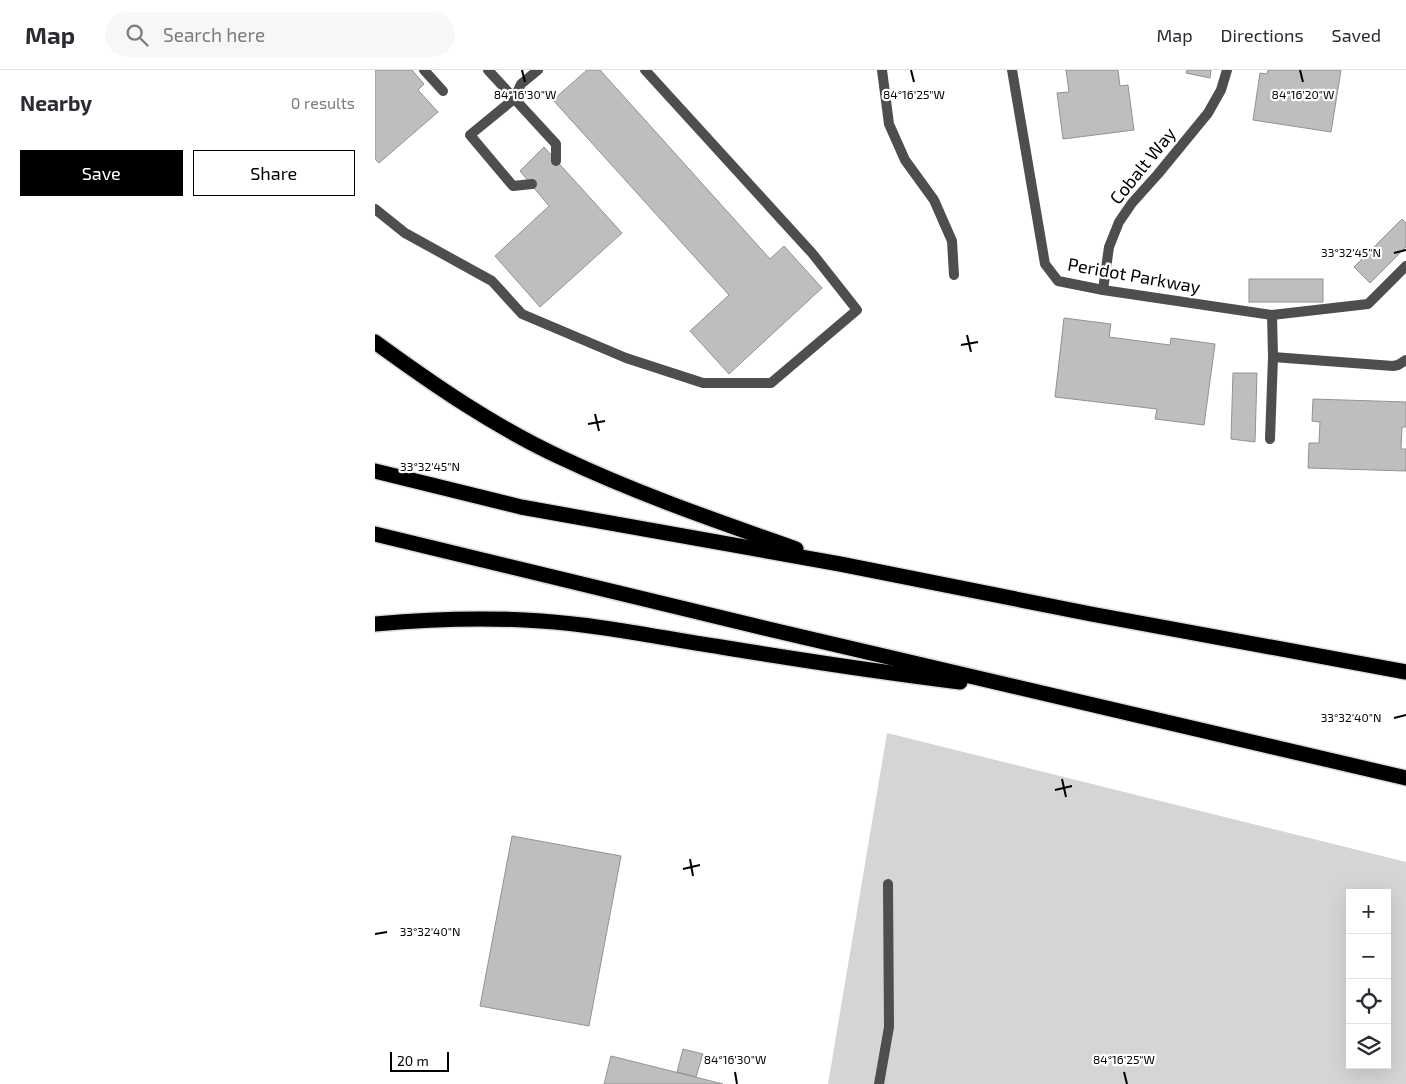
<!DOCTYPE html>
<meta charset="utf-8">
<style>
body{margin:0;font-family:"Exo 2",sans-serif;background:#f7f7f7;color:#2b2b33}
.controls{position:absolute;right:15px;bottom:15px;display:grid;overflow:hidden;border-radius:0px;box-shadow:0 5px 20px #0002}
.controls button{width:45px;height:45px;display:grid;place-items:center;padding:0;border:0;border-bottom:1px solid #e1e1e2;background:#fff;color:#2b2b33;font:25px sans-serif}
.scale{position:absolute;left:15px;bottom:12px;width:59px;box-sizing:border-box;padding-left:5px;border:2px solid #000;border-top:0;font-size:14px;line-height:18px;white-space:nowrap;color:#000;-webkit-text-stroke:4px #fff;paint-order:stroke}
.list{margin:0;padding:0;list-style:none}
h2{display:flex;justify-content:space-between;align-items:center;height:65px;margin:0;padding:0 20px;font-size:21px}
h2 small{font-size:16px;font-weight:400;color:#7c7c81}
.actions{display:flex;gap:10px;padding:15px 20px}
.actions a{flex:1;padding:11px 0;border:1px solid #000;border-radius:0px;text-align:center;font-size:18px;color:#000}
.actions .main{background:#000;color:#fff}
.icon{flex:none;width:28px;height:28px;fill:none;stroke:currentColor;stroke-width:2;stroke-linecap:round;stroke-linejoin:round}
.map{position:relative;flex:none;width:1031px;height:1014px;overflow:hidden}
header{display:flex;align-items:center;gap:30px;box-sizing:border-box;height:70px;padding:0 25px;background:#fff;border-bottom:1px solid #e1e1e2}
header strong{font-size:24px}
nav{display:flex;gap:28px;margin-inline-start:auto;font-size:18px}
.search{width:350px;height:45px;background:#f7f7f7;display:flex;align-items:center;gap:12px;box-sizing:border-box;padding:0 18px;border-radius:28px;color:#7c7c81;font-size:19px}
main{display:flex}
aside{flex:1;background:#fff}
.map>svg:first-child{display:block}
.green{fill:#d5d5d5;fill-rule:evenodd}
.building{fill:#bebebe;stroke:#929292}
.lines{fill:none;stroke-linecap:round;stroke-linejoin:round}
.highway-casing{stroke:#dbdbdb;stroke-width:18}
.lane{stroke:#4e4e4e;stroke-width:10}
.street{stroke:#4e4e4e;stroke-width:10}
.highway{stroke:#000;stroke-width:15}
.ticks{fill:none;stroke:#000;stroke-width:2}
.labels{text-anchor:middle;stroke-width:4.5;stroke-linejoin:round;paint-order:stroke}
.street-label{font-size:18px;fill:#000;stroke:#fff}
.ticks-label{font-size:12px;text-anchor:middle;fill:#000;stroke:#fff;stroke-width:4.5;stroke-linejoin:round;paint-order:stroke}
</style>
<header>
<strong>Map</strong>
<div class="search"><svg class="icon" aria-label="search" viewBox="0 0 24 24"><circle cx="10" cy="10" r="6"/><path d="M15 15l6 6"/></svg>Search here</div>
<nav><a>Map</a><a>Directions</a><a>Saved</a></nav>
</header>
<main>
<aside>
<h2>Nearby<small>0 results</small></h2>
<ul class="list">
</ul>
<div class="actions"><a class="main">Save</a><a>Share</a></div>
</aside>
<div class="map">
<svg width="1031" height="1014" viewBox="0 0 1031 1014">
<rect width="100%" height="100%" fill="#fff"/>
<path class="green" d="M512,663L1031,792V1014H453ZM975,823H1012V995H975Z"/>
<g class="building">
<polygon points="0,0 37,0 49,14 43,20 63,42 4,93 0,89"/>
<polygon points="212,0 225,0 395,189 409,176 447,218 354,304 315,261 354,225 178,30"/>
<polygon points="691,0 743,0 745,16 753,15 759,60 688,69 682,23 694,22"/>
<polygon points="812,0 836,0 835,8 811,3"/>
<polygon points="893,0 966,0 956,62 878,50 885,3 892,4"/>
<polygon points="169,77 247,163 165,237 120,186 174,136 145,101"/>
<polygon points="1027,149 1031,153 1031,177 995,213 979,197"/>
<rect x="874" y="209" width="74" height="23"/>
<polygon points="689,248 736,254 734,267 795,275 796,268 840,274 829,355 780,349 782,339 680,327"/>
<polygon points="858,303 882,303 880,372 856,369"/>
<polygon points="938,329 1031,332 1031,357 1027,357 1026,379 1031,379 1031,401 933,398 934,373 944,373 945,352 937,351"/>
<polygon points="137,766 246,786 214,956 105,936"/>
<polygon points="308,979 328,984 321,1007 302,1002"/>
<polygon points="236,986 348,1014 229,1014"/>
</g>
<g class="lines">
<g class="highway-casing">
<g id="highway">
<path d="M0,272C59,315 120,357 187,388C263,424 342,451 421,479"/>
<polyline points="0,401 146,437 465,494 716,544 1031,602"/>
<polyline points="0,464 389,558 1031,708"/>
<path d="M0,554C55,549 111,547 166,551C226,555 286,568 346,577C425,590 505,602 585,612"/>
</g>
</g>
<g class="lane">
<polyline points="49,0 68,21"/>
<polyline points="113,0 181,74 181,91"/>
<polyline points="507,0 514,54 530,90 559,130 577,171 579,205"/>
<polyline points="157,114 138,116 95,65 139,29 146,14 163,0"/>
<polyline points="0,139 30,163 117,211 147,244 251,288 328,313 396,313 482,240 437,183 270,0"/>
<polyline points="504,1014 514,957 513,814"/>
</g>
<g class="street">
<polyline points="637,0 670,194 683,211 728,220 897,245 993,234 1031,196"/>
<polyline points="728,220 734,177 744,152 757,133 783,104 833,43 846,20 852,0"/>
<polyline points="898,287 1018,296 1023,295 1031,290"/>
<polyline points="895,369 898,287 897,245"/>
</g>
<use href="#highway" class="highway"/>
</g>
<path class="ticks" d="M147,0L150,12M536,0L539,12M925,0L928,12M1019,183L1031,180M592,265L596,282M586,275L603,272M220,344L224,361M213,354L230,351M0,400L12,397M1019,648L1031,645M687,709L691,727M680,720L697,716M315,789L318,806M308,799L325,795M0,864L12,862M360,1002L362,1014M749,1002L752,1014"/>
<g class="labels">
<g class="street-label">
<text transform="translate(768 96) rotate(-51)" y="6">Cobalt Way</text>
<text transform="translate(759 206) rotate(10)" y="6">Peridot Parkway</text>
</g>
</g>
<g class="ticks-label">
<text x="150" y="29">84°16'30"W</text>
<text x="539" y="29">84°16'25"W</text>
<text x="928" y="29">84°16'20"W</text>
<text x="976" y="187">33°32'45"N</text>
<text x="55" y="401">33°32'45"N</text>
<text x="976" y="652">33°32'40"N</text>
<text x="55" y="866">33°32'40"N</text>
<text x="360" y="994">84°16'30"W</text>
<text x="749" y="994">84°16'25"W</text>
</g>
</svg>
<div class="controls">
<button>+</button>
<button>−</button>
<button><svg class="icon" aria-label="locate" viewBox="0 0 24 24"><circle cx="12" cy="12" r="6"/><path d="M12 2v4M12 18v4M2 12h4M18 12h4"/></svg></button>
<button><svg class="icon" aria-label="layers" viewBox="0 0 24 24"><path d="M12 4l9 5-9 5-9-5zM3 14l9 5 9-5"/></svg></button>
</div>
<div class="scale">20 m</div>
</div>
</main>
